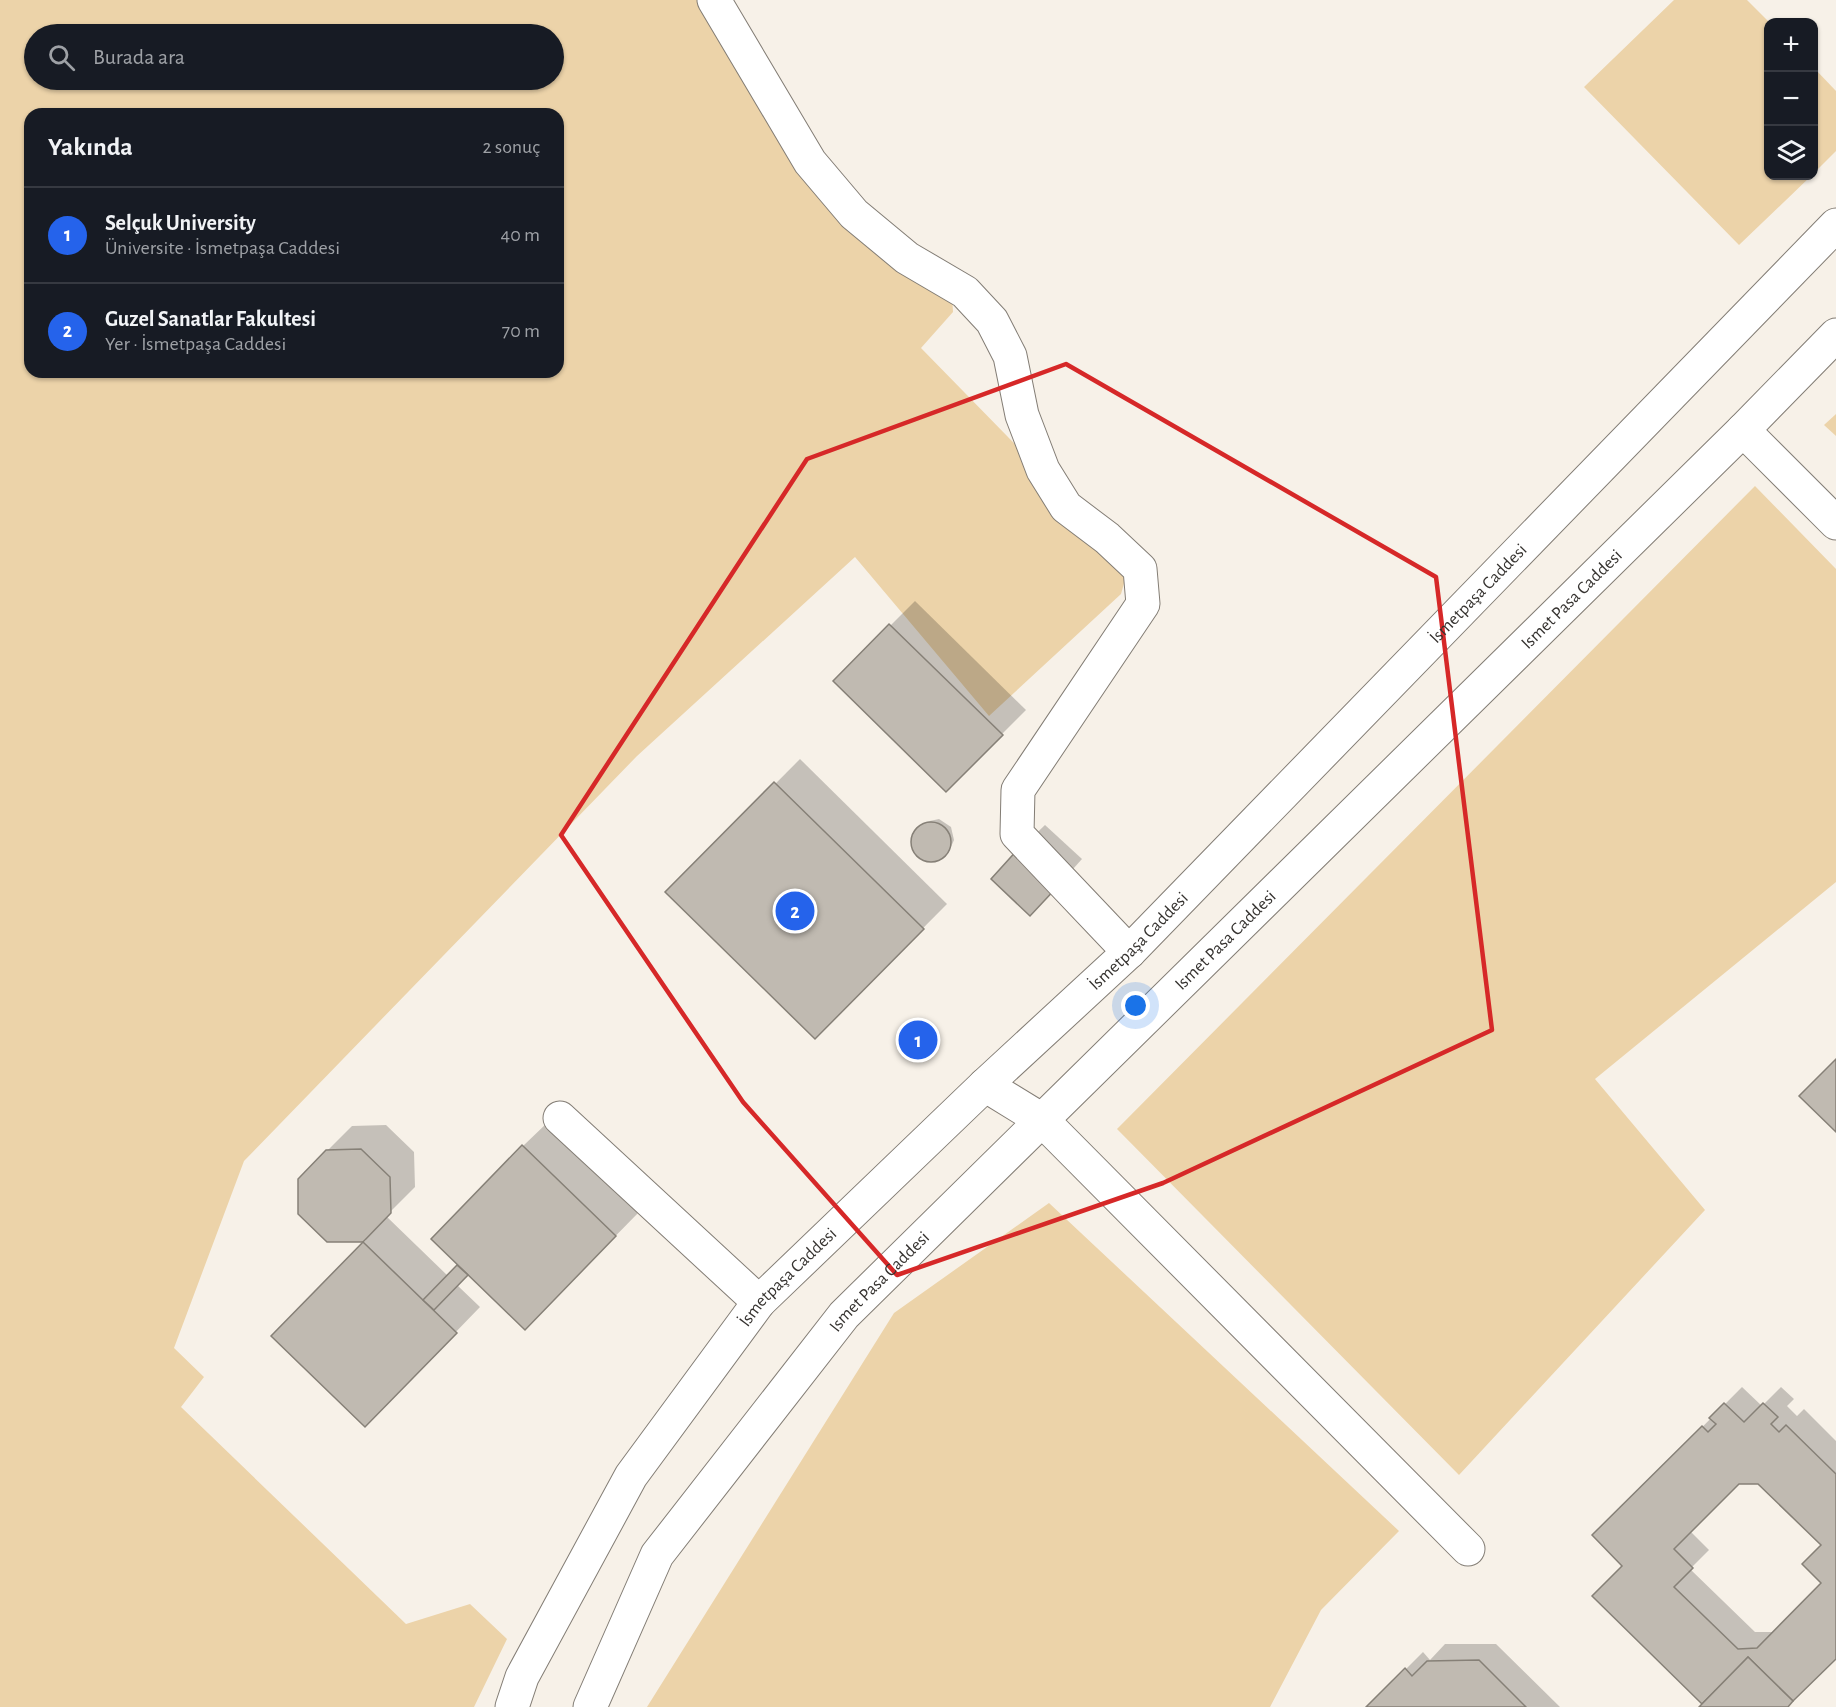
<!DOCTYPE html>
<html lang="tr">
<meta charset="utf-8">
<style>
body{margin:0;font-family:"Alegreya Sans",sans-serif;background:#242831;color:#f1f3f6}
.controls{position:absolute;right:18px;top:18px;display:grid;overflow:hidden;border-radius:12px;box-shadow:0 2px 4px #0004}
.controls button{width:54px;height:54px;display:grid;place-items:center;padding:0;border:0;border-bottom:2px solid #363941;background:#171b24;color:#f1f3f6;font:30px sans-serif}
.you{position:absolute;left:1136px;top:1006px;width:21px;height:21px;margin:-15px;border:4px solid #fff;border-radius:50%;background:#1a73e8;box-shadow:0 0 0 9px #1a73e833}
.badge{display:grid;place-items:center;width:39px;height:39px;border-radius:50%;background:#2563eb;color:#fff;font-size:20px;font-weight:700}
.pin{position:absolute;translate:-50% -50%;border:3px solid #fff;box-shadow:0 2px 6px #0006}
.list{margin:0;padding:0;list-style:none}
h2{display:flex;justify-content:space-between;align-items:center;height:78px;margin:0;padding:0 24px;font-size:26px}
h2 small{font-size:20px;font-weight:400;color:#9ea1a6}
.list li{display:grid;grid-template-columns:39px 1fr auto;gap:18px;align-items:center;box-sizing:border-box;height:96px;padding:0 24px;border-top:2px solid #363941}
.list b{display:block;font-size:22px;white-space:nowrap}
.list p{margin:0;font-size:20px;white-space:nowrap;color:#9ea1a6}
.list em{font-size:20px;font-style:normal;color:#9ea1a6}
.icon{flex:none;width:33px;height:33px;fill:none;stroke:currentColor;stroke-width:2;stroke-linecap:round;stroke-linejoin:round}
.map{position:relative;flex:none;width:1836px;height:1707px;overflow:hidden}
.search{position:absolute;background:#171b24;box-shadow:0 2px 4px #0004;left:24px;top:24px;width:540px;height:66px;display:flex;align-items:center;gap:15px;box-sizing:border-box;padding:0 21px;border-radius:33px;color:#9ea1a6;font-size:22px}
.panel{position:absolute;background:#171b24;box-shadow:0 2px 4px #0004;left:24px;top:108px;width:540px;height:270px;border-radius:18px}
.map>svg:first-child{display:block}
.green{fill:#ecd3a9;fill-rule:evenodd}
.shadow{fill:#0003;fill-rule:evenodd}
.building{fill:#c0bab1;stroke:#868077;stroke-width:1.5;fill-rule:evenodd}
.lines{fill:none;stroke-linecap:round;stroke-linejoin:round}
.minor-casing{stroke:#837d75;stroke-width:35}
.major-casing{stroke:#837d75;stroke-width:35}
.minor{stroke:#fff;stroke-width:33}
.major{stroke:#fff;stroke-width:33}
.marked{fill:none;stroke:#d62828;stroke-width:4.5;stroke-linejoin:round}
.labels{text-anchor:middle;stroke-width:6;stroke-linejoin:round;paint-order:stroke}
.street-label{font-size:18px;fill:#363330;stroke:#fff}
</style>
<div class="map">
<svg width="1836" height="1707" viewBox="0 0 1836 1707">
<rect width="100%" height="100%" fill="#f7f1e8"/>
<g class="green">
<path d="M0,0H713L793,157L951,279L953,312L921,348L1130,562L1121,594L989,716L855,557L637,756L244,1161L174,1348L204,1377L181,1407L406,1624L470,1604L507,1639L474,1707H0ZM34,34H554V80H34ZM30,114H558V372H30Z"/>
<polygon points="1674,0 1747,0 1769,22 1768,176 1811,176 1739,245 1584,87"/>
<polygon points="1814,68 1836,91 1836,151 1814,173"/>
<polygon points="1836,414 1836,436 1824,425"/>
<polygon points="1755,486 1836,569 1836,882 1595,1079 1705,1210 1459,1475 1117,1129"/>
<polygon points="1049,1203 1399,1531 1321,1610 1270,1707 647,1707 894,1313"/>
</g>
<g class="shadow">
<polygon points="915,601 1026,710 946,790 835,681"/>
<polygon points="800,759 947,904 815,1037 668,892"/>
<polygon points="939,819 951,827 954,840 950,849 942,857 923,858 916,852 913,843 914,834 925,822"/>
<polygon points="1045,825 1082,859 1055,889 1020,849"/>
<polygon points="548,1122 640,1211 549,1304 468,1273 457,1285 480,1307 390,1400 273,1335 366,1240 327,1241 299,1179 352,1126 386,1125 414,1152 415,1187 386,1216 448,1276 459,1265 523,1146"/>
<path d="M1742,1387L1762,1406L1781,1387L1794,1399L1787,1406L1797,1416L1804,1409L1836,1441V1657L1786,1707H1701L1704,1704L1624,1566L1594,1536ZM1758,1482L1823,1545V1583L1775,1632H1755L1690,1569L1709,1550L1690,1531L1738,1483Z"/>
<polygon points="1445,1644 1496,1644 1560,1707 1368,1707 1423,1652 1430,1660"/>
</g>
<g class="building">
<polygon points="889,624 1003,735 946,792 833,681"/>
<polygon points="774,782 924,929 815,1039 665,892"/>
<circle cx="931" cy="842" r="20"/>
<polygon points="1019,848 1059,885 1030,916 991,879"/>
<polygon points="1836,1059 1836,1132 1799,1096"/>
<polygon points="522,1145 616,1236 525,1330 431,1239"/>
<polygon points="361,1149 390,1177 391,1213 363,1242 327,1242 298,1214 298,1179 326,1150"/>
<polygon points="363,1242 457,1333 365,1427 271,1336"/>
<polygon points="457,1265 468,1275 434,1310 423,1300"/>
<path d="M1724,1403L1744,1422L1763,1403L1778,1417L1771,1424L1779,1432L1786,1425L1836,1474V1659L1793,1701L1748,1657L1702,1704L1592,1596L1622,1566L1592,1535L1702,1426L1708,1432L1716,1424L1709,1418ZM1739,1484H1758L1821,1545L1802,1564L1821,1583L1757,1648L1738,1649L1674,1587L1693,1568L1674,1549Z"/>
<polygon points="1748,1657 1793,1701 1788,1707 1699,1707"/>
<polygon points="1479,1660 1526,1707 1366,1707 1405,1668 1412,1676 1427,1661"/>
</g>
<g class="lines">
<g class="minor-casing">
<g id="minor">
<polyline points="714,0 810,162 854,214 907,258 965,292 992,321 1010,356 1022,415 1043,470 1066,507 1107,538 1140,569 1143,604 1018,790 1017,834 1129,952"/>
<polyline points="1743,430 1836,523"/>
<polyline points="985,1085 1042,1120 1468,1549"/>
<polyline points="560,1118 759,1302"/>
</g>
</g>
<g class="major-casing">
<g id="major">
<path id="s1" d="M512,1707L522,1677L631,1476L759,1302L985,1085L1129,952L1836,225"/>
<path id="s2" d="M590,1707L657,1555L844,1315L1743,430L1836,335"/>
</g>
</g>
<use href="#minor" class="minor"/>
<use href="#major" class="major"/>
</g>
<path class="marked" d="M1066,364L1436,577L1492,1030L1163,1183L897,1275L743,1102L561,835L807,459Z"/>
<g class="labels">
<g class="street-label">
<text dy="6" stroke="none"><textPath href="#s1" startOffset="1486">İsmetpaşa Caddesi</textPath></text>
<text dy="6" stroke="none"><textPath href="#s2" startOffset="1491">Ismet Pasa Caddesi</textPath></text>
<text dy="6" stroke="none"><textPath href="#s2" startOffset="1005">Ismet Pasa Caddesi</textPath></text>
<text dy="6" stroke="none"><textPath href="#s1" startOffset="1000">İsmetpaşa Caddesi</textPath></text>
<text dy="6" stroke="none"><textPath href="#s1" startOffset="514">İsmetpaşa Caddesi</textPath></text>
<text dy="6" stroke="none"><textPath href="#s2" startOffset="519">Ismet Pasa Caddesi</textPath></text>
</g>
</g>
</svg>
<div class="controls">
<button>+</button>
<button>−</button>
<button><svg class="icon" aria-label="layers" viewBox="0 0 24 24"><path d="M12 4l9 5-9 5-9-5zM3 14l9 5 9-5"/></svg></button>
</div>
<div class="you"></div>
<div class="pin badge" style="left:918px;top:1040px">1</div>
<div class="pin badge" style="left:795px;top:911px">2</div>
<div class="search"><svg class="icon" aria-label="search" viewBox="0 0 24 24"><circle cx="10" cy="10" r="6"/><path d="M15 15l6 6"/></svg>Burada ara</div>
<section class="panel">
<h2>Yakında<small>2 sonuç</small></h2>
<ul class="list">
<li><span class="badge">1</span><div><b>Selçuk University</b><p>Üniversite · İsmetpaşa Caddesi</p></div><em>40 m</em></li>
<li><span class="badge">2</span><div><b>Guzel Sanatlar Fakultesi</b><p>Yer · İsmetpaşa Caddesi</p></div><em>70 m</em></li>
</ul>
</section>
</div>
